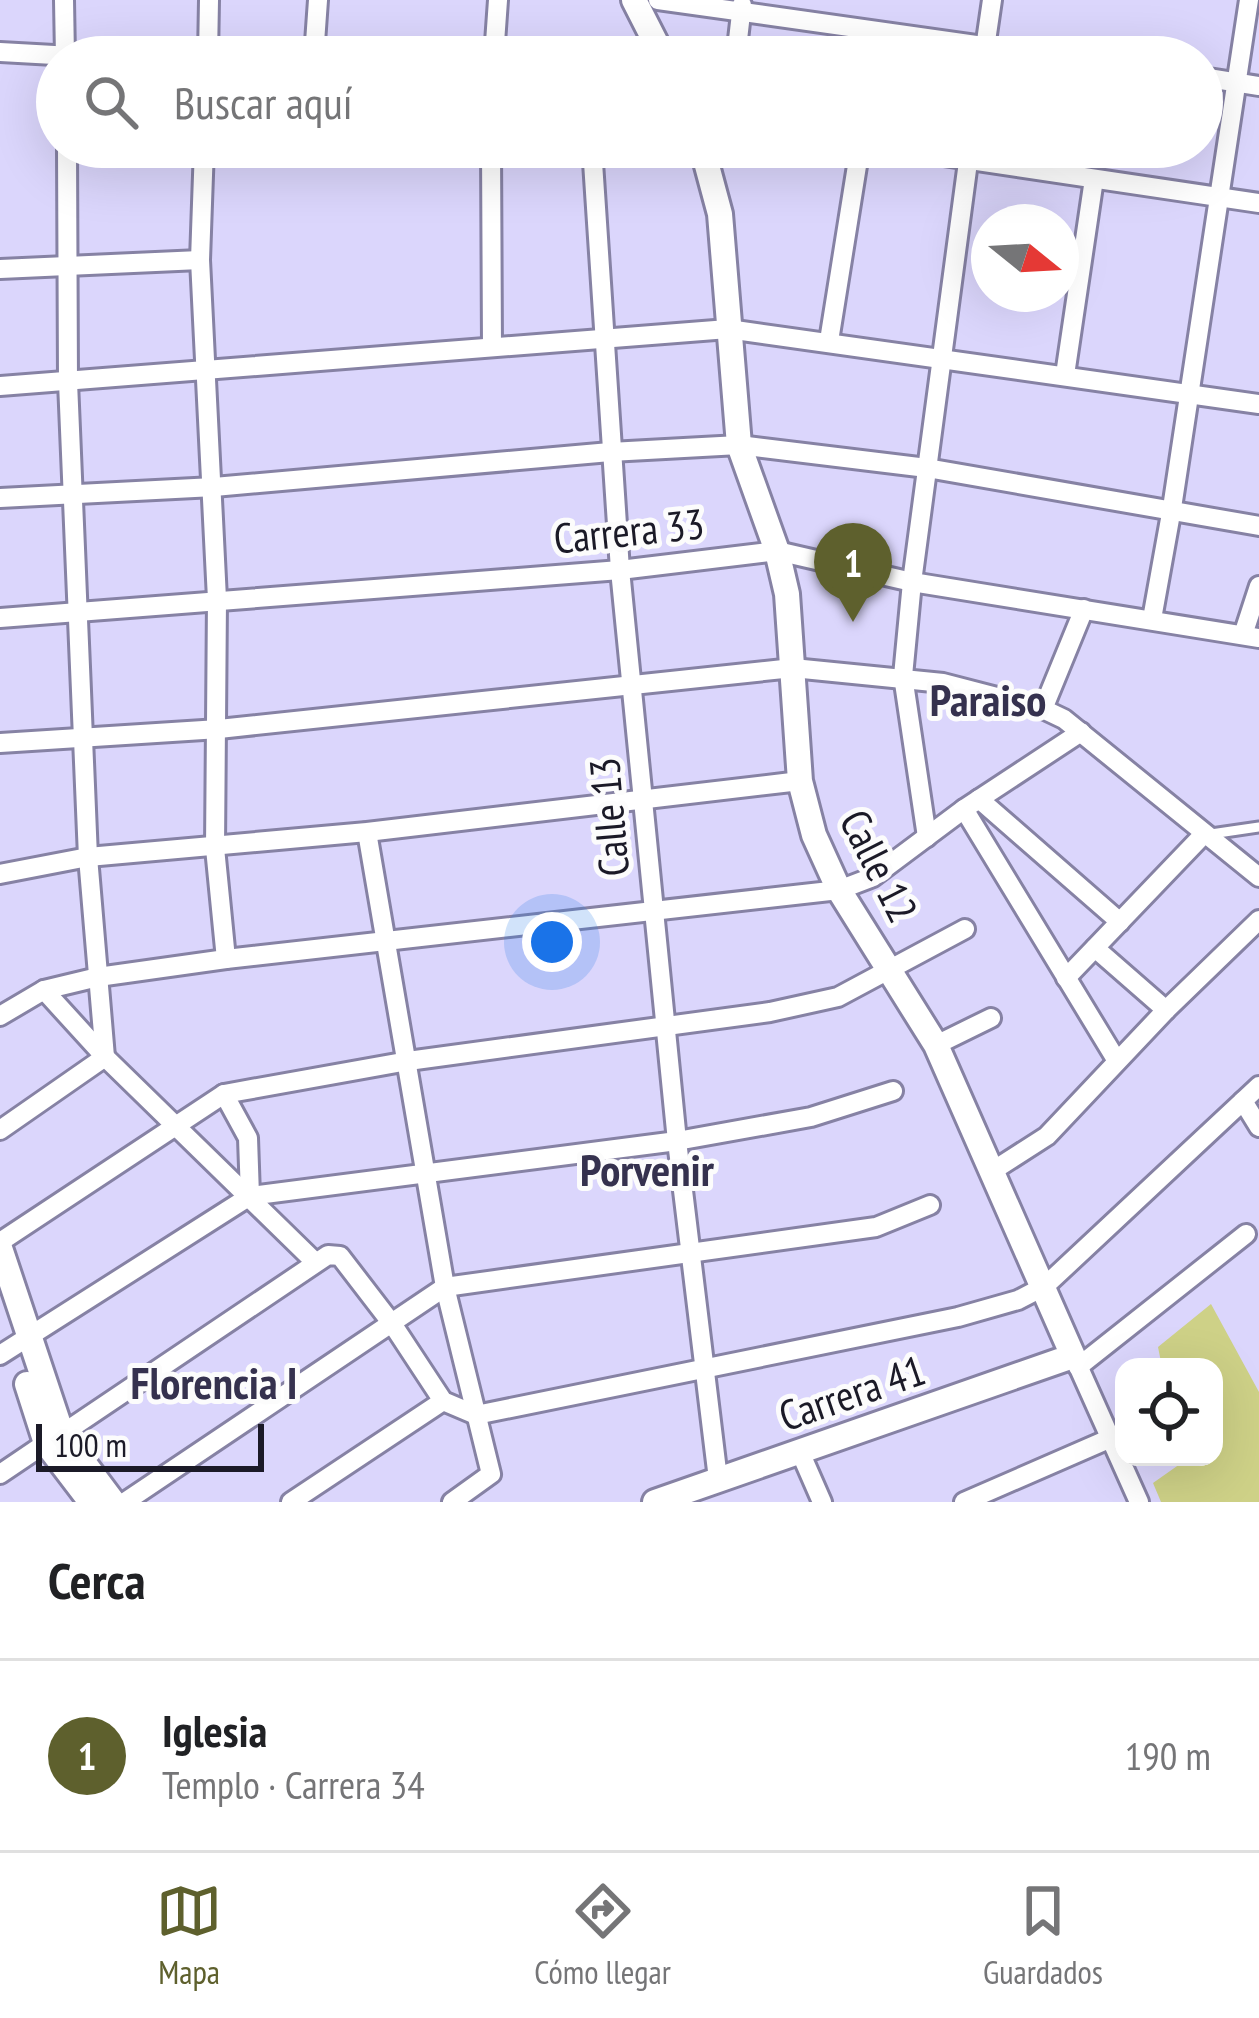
<!DOCTYPE html>
<html lang="es">
<meta charset="utf-8">
<style>
body{margin:0;font-family:"PT Sans Narrow",sans-serif;background:#f2f2f2;color:#202124}
.controls{position:absolute;right:36px;bottom:36px;display:grid;overflow:hidden;border-radius:24px;box-shadow:0 12px 48px #0002}
.controls button{width:108px;height:108px;display:grid;place-items:center;padding:0;border:0;border-bottom:3px solid #e0e0e0;background:#fff;color:#202124;font:60px sans-serif}
.compass{position:absolute;left:971px;top:204px;width:108px;height:108px;border-radius:50%;background:#fff;box-shadow:0 12px 48px #0002;rotate:108deg}
.scale{position:absolute;left:36px;bottom:30px;width:228px;box-sizing:border-box;padding-left:12px;border:6px solid #1b1a27;border-top:0;font-size:33px;line-height:42px;white-space:nowrap;color:#1b1a27;-webkit-text-stroke:9px #fcfcfc;paint-order:stroke}
.you{position:absolute;left:552px;top:942px;width:42px;height:42px;margin:-30px;border:9px solid #fff;border-radius:50%;background:#1a73e8;box-shadow:0 0 0 18px #1a73e833}
.badge{display:grid;place-items:center;width:78px;height:78px;border-radius:50%;background:#5e602d;color:#fff;font-size:39px;font-weight:700}
.pin{position:absolute;translate:-50% -99px;filter:drop-shadow(0 3px 6px #0008)}
.pin::after{content:'';position:absolute;top:63px;width:42px;height:36px;background:inherit;clip-path:polygon(0 0,100% 0,50% 100%)}
.list{margin:0;padding:0;list-style:none}
h2{display:flex;justify-content:space-between;align-items:center;height:156px;margin:0;padding:0 48px;font-size:51px}
h2 small{font-size:39px;font-weight:400;color:#757577}
.list li{display:grid;grid-template-columns:78px 1fr auto;gap:36px;align-items:center;box-sizing:border-box;height:192px;padding:0 48px;border-top:3px solid #e0e0e0}
.list b{display:block;font-size:45px;white-space:nowrap}
.list p{margin:0;font-size:39px;white-space:nowrap;color:#757577}
.list em{font-size:39px;font-style:normal;color:#757577}
.icon{flex:none;width:66px;height:66px;fill:none;stroke:currentColor;stroke-width:2;stroke-linecap:round;stroke-linejoin:round}
.map{position:relative;flex:none;width:1259px;height:1502px;overflow:hidden}
.search{position:absolute;background:#fff;box-shadow:0 12px 48px #0002;left:36px;right:36px;top:36px;height:132px;display:flex;align-items:center;gap:30px;box-sizing:border-box;padding:0 42px;border-radius:66px;color:#757577;font-size:45px}
.sheet{height:348px;background:#fff}
nav{display:flex;justify-content:space-around;align-items:center;box-sizing:border-box;height:168px;border-top:3px solid #e0e0e0;background:#fff;font-size:33px;color:#757577}
nav a{display:grid;justify-items:center;gap:6px}
nav .on{color:#5e602d}
.map>svg:first-child{display:block}
.green{fill:#ced187}
.lines{fill:none;stroke-linecap:round;stroke-linejoin:round}
.service-casing{stroke:#8682a4;stroke-width:15}
.pedestrian-casing{stroke:#8682a4;stroke-width:20}
.minor-casing{stroke:#8682a4;stroke-width:24}
.tertiary-casing{stroke:#8682a4;stroke-width:30}
.service{stroke:#fff;stroke-width:9}
.pedestrian{stroke:#fff;stroke-width:14}
.minor{stroke:#fff;stroke-width:18}
.tertiary{stroke:#fff;stroke-width:24}
.labels{text-anchor:middle;stroke-width:10;stroke-linejoin:round;paint-order:stroke}
.street-label{font-size:42px;fill:#1b1a27;stroke:#fcfcfc}
.neighbourhood-label{font-size:45px;font-weight:bold;fill:#35314e;stroke:#fcfcfc}
</style>
<div class="map">
<svg width="1259" height="1502" viewBox="0 0 1259 1502">
<rect width="100%" height="100%" fill="#dbd6fc"/>
<polygon class="green" points="1211,1304 1259,1392 1259,1502 1161,1502 1153,1483 1180,1464 1179,1457 1214,1457 1214,1367 1162,1367 1158,1347"/>
<g class="lines">
<g class="service-casing">
<polyline id="service" points="1211,834 1259,827"/>
</g>
<g class="pedestrian-casing">
<polyline id="pedestrian" points="135,147 203,158"/>
</g>
<g class="minor-casing">
<g id="minor">
<polyline points="64,0 65,57"/>
<polyline points="658,0 1062,57"/>
<polyline points="0,52 90,57"/>
<polyline points="984,55 992,0"/>
<polyline points="208,57 209,0"/>
<polyline points="314,57 318,0"/>
<polyline points="494,57 498,0"/>
<polyline points="736,57 742,5"/>
<polyline points="1202,77 1259,86"/>
<polyline points="204,147 200,260 217,599 215,848 226,959"/>
<polyline points="491,147 492,347"/>
<polyline points="592,147 620,570 677,1141 718,1479"/>
<polyline points="883,147 1259,203"/>
<polyline points="0,269 200,260"/>
<polyline points="829,341 860,147"/>
<polyline points="1065,375 1094,179"/>
<polyline points="0,386 728,329 1259,404"/>
<polyline points="0,498 214,487 610,452 739,445 927,468 1259,526"/>
<polyline points="0,618 620,570 777,551 912,582 1259,638"/>
<polyline points="1152,619 1172,508 1249,0"/>
<polyline points="1243,635 1259,586"/>
<polyline points="1043,709 1084,609"/>
<polyline points="0,743 219,729 793,668 943,683 1043,709 1064,719 1259,877"/>
<polyline points="979,799 1120,922"/>
<polyline points="964,809 1117,1061"/>
<polyline points="367,832 445,1287 491,1474 452,1502"/>
<polyline points="927,837 903,676 912,582 970,147"/>
<polyline points="0,874 88,857 367,832 800,781"/>
<polyline points="1095,948 1166,1010"/>
<polyline points="1066,978 1203,835"/>
<polyline points="44,990 105,1057 314,1261"/>
<polyline points="0,1016 44,990 98,977 226,959 839,890 873,877 964,809 1081,732"/>
<polyline points="936,1045 991,1018"/>
<polyline points="224,1094 248,1138 250,1196"/>
<polyline points="1243,1101 1259,1127"/>
<polyline points="0,1130 105,1057 88,857 68,382 67,147"/>
<polyline points="994,1170 1047,1136 1166,1010 1259,920"/>
<polyline points="0,1242 224,1094 408,1061 770,1012 838,997 965,929"/>
<polyline points="0,1355 250,1196 677,1141 811,1117 893,1091"/>
<polyline points="1075,1359 1139,1502"/>
<polyline points="1078,1367 1246,1234"/>
<polyline points="476,1415 958,1317 1018,1300 1045,1286 1259,1086"/>
<polyline points="62,1434 328,1255 340,1256 393,1325 443,1401 476,1415"/>
<polyline points="801,1454 822,1502"/>
<polyline points="0,1474 46,1443"/>
<polyline points="125,1502 445,1287 876,1227 930,1205"/>
<polyline points="291,1502 443,1401"/>
<polyline points="964,1502 1111,1438"/>
</g>
</g>
<g class="tertiary-casing">
<g id="tertiary">
<polyline points="634,0 663,57"/>
<polyline points="0,1248 62,1434 113,1502"/>
<polyline points="27,1384 46,1443 91,1502"/>
<polyline points="655,1502 1073,1356 936,1045 839,890 814,835 800,781 787,594 777,551 739,445 720,214 702,147"/>
</g>
</g>
<use href="#service" class="service"/>
<use href="#pedestrian" class="pedestrian"/>
<use href="#minor" class="minor"/>
<use href="#tertiary" class="tertiary"/>
</g>
<g class="labels">
<g class="street-label">
<text transform="translate(629 531) rotate(-6)" y="15">Carrera 33</text>
<text transform="translate(609 817) rotate(-95)" y="15">Calle 13</text>
<text transform="translate(879 866) rotate(63)" y="15">Calle 12</text>
<text transform="translate(852 1393) rotate(-19)" y="15">Carrera 41</text>
</g>
<g class="neighbourhood-label">
<text x="988" y="716">Paraiso</text>
<text x="647" y="1186">Porvenir</text>
<text x="214" y="1399">Florencia I</text>
</g>
</g>
</svg>
<div class="controls">
<button><svg class="icon" aria-label="locate" viewBox="0 0 24 24"><circle cx="12" cy="12" r="6"/><path d="M12 2v4M12 18v4M2 12h4M18 12h4"/></svg></button>
</div>
<svg class="compass" viewBox="-18 -18 36 36"><path d="M0-13l5 13h-10z" fill="#e53935"/><path d="M0 13l5-13h-10z" fill="#757577"/></svg>
<div class="scale">100 m</div>
<div class="you"></div>
<div class="pin badge" style="left:853px;top:622px">1</div>
<div class="search"><svg class="icon" aria-label="search" viewBox="0 0 24 24"><circle cx="10" cy="10" r="6"/><path d="M15 15l6 6"/></svg>Buscar aquí</div>
</div>
<section class="sheet">
<h2>Cerca<small></small></h2>
<ul class="list">
<li><span class="badge">1</span><div><b>Iglesia</b><p>Templo · Carrera 34</p></div><em>190 m</em></li>
</ul>
</section>
<nav>
<a class="on"><svg class="icon" aria-label="map" viewBox="0 0 24 24"><path d="M3 6l6-2 6 2 6-2v14l-6 2-6-2-6 2zM9 4v14M15 6v14"/></svg>Mapa</a>
<a><svg class="icon" aria-label="directions" viewBox="0 0 24 24"><path d="M12 3l9 9-9 9-9-9zM9 14v-3h6M13 9l2 2-2 2"/></svg>Cómo llegar</a>
<a><svg class="icon" aria-label="saved" viewBox="0 0 24 24"><path d="M7 4h10v16l-5-4-5 4z"/></svg>Guardados</a>
</nav>
